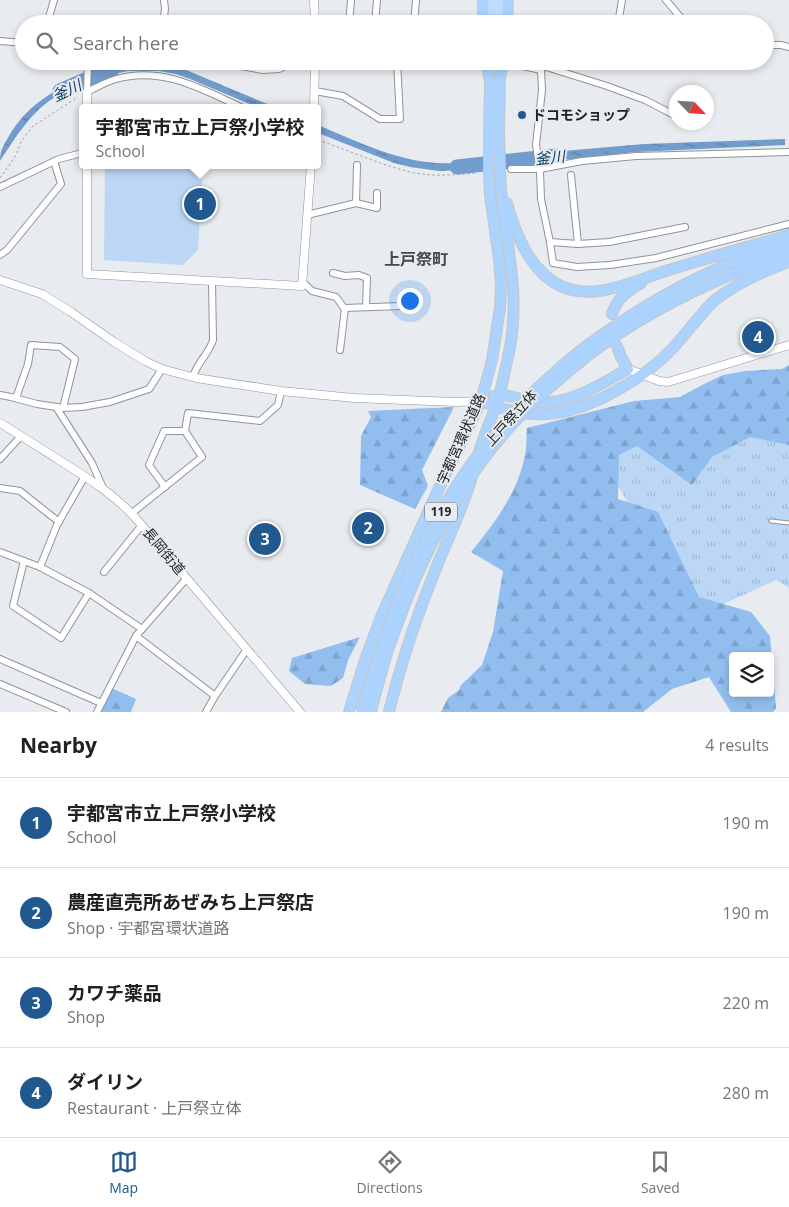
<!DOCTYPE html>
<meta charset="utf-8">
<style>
body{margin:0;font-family:"Open Sans","Noto Sans JP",sans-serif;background:#f6f6f6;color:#202124}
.controls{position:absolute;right:15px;bottom:15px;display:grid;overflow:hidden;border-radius:5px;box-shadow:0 2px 8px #0003}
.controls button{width:45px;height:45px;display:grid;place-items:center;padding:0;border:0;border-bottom:1px solid #e0e0e0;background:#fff;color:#202124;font:25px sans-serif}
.compass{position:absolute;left:669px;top:85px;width:45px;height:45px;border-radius:50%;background:#fff;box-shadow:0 2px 8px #0003;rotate:115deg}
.you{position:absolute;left:409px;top:300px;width:18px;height:18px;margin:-12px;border:4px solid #fff;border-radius:50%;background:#1a73e8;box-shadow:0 0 0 8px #1a73e833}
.badge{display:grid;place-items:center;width:32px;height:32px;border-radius:50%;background:#215890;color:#fff;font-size:16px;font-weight:700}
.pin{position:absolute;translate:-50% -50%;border:2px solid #fff;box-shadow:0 1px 5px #0006}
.popup{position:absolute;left:79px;top:104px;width:242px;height:65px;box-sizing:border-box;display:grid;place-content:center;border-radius:5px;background:#fff;filter:drop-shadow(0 1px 4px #0005);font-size:16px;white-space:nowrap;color:#757577}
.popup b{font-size:19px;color:#202124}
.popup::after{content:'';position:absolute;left:50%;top:100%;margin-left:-10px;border:10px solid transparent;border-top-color:#fff}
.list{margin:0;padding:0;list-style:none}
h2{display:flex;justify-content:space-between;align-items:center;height:65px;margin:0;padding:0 20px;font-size:21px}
h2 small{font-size:16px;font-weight:400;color:#757577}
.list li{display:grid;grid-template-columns:32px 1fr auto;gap:15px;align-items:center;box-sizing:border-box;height:90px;padding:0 20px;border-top:1px solid #e0e0e0}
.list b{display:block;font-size:19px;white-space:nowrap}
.list p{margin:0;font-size:16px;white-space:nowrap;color:#757577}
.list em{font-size:16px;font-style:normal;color:#757577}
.icon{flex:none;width:28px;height:28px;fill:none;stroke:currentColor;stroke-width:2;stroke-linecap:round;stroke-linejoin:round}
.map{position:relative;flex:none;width:789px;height:712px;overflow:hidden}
.search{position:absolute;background:#fff;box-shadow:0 2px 8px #0003;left:15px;right:15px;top:15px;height:55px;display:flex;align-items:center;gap:12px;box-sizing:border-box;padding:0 18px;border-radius:28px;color:#757577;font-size:19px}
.sheet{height:425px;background:#fff}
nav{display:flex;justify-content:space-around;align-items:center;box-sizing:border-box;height:70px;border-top:1px solid #e0e0e0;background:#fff;font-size:14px;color:#757577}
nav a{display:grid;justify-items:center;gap:2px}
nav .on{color:#215890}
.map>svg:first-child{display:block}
.grass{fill:url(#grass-tufts)}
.forest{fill:url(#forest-firs);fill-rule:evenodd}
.park{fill:#bcd7f6}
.water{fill:url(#water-ripples)}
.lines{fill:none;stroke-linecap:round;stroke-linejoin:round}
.river{stroke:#729ccc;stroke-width:15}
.minor-tunnel{stroke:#c0c3c6;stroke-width:6;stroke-dasharray:6 3;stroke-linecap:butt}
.service-casing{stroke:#919497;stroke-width:5}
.minor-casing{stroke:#919497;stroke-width:8}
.tertiary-casing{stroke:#919497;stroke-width:9}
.primary-casing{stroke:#c5c6c6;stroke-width:12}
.trunk-casing{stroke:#c5c6c6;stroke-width:12}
.path{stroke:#a1a3a6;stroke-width:1;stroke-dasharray:2.5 2.5;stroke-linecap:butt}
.service{stroke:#fff;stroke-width:3}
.minor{stroke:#fff;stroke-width:6}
.tertiary{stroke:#fff;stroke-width:8}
.primary{stroke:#c1ddfe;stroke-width:10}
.trunk{stroke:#acd2fe;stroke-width:10}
.trunk-bridge-casing{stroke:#c5c6c6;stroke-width:12;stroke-linecap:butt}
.trunk-bridge{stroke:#acd2fe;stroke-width:10}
.poi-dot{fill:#215890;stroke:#e8ebef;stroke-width:2}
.labels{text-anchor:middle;stroke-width:4;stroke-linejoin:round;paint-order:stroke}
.shield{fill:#e8ebef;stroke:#5d5e60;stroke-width:1}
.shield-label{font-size:12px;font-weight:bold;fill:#212223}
.poi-label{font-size:14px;font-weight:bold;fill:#212223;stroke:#e8ebef;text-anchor:start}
.street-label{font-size:14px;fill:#212223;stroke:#e8ebef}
.water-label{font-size:15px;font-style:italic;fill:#0e3c69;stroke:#e8ebef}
.quarter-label{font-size:16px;font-weight:bold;fill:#46484b;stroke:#e8ebef}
</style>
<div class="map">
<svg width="789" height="712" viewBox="0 0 789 712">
<defs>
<pattern id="grass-tufts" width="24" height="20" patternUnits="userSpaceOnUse" patternTransform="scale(1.25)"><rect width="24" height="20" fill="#bcd7f6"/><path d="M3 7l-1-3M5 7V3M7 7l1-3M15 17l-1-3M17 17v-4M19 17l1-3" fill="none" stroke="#a1b8d3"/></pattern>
<pattern id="forest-firs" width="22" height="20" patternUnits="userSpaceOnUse" patternTransform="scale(1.25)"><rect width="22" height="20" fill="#92beef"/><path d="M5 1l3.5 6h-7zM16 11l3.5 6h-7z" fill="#7ea3cd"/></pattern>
<pattern id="water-ripples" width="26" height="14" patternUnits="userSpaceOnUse" patternTransform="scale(1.25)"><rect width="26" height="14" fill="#729ccc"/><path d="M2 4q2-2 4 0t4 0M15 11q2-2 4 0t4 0" fill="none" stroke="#5d7fa5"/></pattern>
</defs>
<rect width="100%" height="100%" fill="#e8ebef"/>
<polygon class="grass" points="789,417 789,588 776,580 697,616 652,546 598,450"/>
<g class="forest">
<path d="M789,365V445L750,437L712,457L692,485L637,446L619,455L618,499L658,512L699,597L751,612L770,636L776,708L773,712H731L709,677L672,689L643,712H441L448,698L459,690L461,685L482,665L493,632L503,571L471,552C495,523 518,492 525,455C527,446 526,437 527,428L634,401L680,397L704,384L723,375L745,371L782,369ZM733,656H770V693H733Z"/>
<polygon points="454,407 422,470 428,486 415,509 360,485 361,436 371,417 368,411"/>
<polygon points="360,637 348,660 343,678 331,686 305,684 289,671 292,658"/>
<polygon points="109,687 136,699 131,712 100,712"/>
</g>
<polygon class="park" points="105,165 203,165 198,250 183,265 104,260"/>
<g class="water">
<polygon points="129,63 168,64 186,70 277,108 259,108 190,79 176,74 159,71 128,71 108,75 91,83 91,73 107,67"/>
<path d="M78,79L79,88C71,90 63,93 57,96C31,111 16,137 0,161C0,149 4,145 9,136C26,107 49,93 78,79Z"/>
<path d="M318,125C360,143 407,166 454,163C462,163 470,162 477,161V169L439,171L410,167L394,163L318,133Z"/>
<polygon points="785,139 785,145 636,152 542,162 540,153 644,144"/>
<polygon points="533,154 534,163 510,165 509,155"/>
</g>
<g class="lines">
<g class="river">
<polyline points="60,91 97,75 111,72"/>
<polyline points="457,167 556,156"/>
</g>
<polyline class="minor-tunnel" points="501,61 519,65"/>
<g class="service-casing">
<polyline id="service" points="771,521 789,523"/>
</g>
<g class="minor-casing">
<g id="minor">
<polyline points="666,0 686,24"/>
<polyline points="47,24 54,0"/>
<polyline points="163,24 165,9 164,0"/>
<polyline points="349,24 351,0"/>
<polyline points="375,24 377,0"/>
<polyline points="414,24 416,0"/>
<polyline points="618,24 622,0"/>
<polyline points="0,41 24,43"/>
<polyline points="765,45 781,45 789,47"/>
<path d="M88,61L87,92C97,87 106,82 116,79C163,66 201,89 243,108"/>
<polyline points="212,61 263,70 279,69 295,61"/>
<polyline points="519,65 541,70 544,62 546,61"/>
<polyline points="543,66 607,86 645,100 676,116"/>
<polyline points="541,70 542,90 536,145 540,171 541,199 550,242 578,244 609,242 685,227"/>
<polyline points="315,91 343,96 380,119 400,119 397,61"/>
<polyline points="511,169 540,169 582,161 636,156 789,152"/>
<polyline points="571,175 578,244"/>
<polyline points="0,187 59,159 82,153"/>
<polyline points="356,203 357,165"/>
<polyline points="307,215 356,203 377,208 377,193"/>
<polyline points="550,242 553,263 577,267 610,265 656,258 789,224"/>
<polyline points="0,255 7,250 61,184 54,161"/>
<polyline points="333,273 345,276 359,275 367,278 366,307"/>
<polyline points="302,281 312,291 336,297 344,308 402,306"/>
<polyline points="340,350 345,308"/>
<path d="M193,377C197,362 209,354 213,340L212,281"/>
<polyline points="0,395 11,397 37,404 63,408 82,407 110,402 149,389 162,369"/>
<polyline points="16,398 28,364 31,345 60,347 75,359 63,408"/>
<polyline points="56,407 92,463 103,488"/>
<polyline points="0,459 21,436"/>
<polyline points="165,487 149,465 164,431 185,431"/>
<polyline points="0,488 20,491 59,522"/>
<polyline points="132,513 202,457 185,431 188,413 260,421 278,405 281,391"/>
<polyline points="0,552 40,567 89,593 142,629"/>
<polyline points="24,561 13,606 61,638 89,593"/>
<polyline points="40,567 57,525 85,476"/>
<polyline points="104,572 142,525"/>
<polyline points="136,636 215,696"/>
<polyline points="0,659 101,703"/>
<polyline points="0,684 66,712"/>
<polyline points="97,712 136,636 187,578"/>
<polyline points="206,712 215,696 247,649"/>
</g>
</g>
<g class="tertiary-casing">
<g id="tertiary">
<polyline points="314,0 315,24"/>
<polyline points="87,92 87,108"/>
<polyline points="314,108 315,61"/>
<polyline points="87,165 87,274 302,286 311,165"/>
<polyline points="0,280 42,294 71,312 114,342 145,361 162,369 196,378 281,391 354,398 456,402 481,401"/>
<polyline points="628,369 659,381 668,382 789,345"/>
<path d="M0,423C20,435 40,448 59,460C88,478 117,496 139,522L300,712"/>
</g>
</g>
<g class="primary-casing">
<g id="primary">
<polyline points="490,24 491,0"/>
<polyline points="500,24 501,0"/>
</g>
</g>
<g class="trunk-casing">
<g id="trunk">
<polyline points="483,0 483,24"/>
<polyline points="507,24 508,0"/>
<polyline points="487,61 490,83 489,134"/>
<polyline points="499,132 500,79 503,61"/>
<path d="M507,203C519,248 543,299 599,291C622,288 649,276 672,269C711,257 750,246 789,235"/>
<path d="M612,314C618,297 626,292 641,283"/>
<path d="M581,350C644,303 714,264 789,242"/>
<path d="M586,357C632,322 682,295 735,273C753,265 771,258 789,252"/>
<path d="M494,396C505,392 522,401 535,402C569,406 599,385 628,369L621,357L617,346"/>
<path d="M481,401C500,409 526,416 547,414C588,412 645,378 673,348C683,337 692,325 702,314C706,309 710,304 715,300C737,283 763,271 789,262"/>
<path d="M478,456C482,439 490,423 496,406C502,387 506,367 510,347C518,303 511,266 505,222C502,206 501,190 500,173"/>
<polyline points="349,712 365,660 381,617 433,501 481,401 492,360 500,308 501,282 499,260 490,195 489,175"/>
<path d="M389,712C400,666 415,621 433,576C445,544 461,513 471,480"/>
</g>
</g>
<g class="path">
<path d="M318,140C348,150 378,164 410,172C431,177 454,175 476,173"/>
<polyline points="0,178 15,157 21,142 33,126 78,97"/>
</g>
<use href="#service" class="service"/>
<use href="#minor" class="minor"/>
<use href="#tertiary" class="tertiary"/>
<use href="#primary" class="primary"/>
<use href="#trunk" class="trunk"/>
<g class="trunk-bridge-casing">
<g id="trunk-bridge">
<polyline points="499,132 500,173"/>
<polyline points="489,134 489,175"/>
<path d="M362,712C386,617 429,512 492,437C518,405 549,376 581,350"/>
<path d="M371,712C378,684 385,655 396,628C423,553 463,476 518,418C539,396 562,376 586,357"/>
</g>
</g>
<use href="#trunk-bridge" class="trunk-bridge"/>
</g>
<circle class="poi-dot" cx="522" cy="115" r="5"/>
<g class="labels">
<rect class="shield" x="425" y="502.5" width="32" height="19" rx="4"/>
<g class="shield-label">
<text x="441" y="516">119</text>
</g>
<g class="poi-label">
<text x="532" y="120">ドコモショップ</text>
</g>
<g class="street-label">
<text transform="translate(511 418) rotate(-48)" y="5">上戸祭立体</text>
<text transform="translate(461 439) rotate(-66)" y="5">宇都宮環状道路</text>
<text transform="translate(164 551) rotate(50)" y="5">長岡街道</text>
</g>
<g class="water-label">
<text transform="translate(67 91) rotate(-25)" y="5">釜川</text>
<text transform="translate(550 158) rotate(-6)" y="5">釜川</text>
</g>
<g class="quarter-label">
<text x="416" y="265">上戸祭町</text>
</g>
</g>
</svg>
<div class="controls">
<button><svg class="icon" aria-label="layers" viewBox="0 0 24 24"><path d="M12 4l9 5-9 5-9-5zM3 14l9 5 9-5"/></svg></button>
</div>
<svg class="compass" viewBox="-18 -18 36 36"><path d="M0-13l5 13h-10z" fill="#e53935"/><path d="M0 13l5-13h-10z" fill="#757577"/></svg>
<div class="you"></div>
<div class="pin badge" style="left:200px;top:204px">1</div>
<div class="popup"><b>宇都宮市立上戸祭小学校</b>School</div>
<div class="pin badge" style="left:368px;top:528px">2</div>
<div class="pin badge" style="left:265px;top:539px">3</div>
<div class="pin badge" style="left:758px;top:337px">4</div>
<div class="search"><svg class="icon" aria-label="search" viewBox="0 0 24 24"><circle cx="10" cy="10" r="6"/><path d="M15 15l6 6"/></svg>Search here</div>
</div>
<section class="sheet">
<h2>Nearby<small>4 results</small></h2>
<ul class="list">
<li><span class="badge">1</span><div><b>宇都宮市立上戸祭小学校</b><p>School</p></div><em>190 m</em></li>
<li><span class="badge">2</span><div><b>農産直売所あぜみち上戸祭店</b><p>Shop · 宇都宮環状道路</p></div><em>190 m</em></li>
<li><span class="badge">3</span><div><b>カワチ薬品</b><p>Shop</p></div><em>220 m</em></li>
<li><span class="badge">4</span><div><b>ダイリン</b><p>Restaurant · 上戸祭立体</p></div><em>280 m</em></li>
</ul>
</section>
<nav>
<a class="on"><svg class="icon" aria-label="map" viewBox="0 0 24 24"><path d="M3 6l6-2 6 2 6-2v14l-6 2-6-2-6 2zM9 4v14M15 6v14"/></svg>Map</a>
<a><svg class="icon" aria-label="directions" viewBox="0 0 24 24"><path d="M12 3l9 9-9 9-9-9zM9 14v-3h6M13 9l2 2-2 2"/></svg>Directions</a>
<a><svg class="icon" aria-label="saved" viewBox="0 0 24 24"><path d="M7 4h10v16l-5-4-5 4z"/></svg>Saved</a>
</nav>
